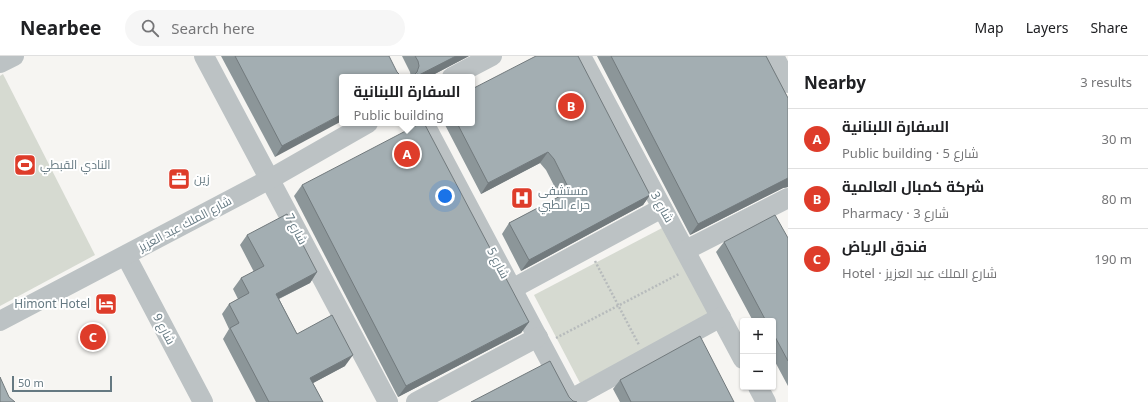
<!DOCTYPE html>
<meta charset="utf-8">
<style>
body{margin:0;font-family:"Noto Sans",Cairo,sans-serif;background:#f6f6f6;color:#202124}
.controls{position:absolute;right:12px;bottom:12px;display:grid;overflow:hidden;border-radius:4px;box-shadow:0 1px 3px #0004}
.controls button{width:36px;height:36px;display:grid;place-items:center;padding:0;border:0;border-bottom:1px solid #e0e0e0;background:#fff;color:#202124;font:20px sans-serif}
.scale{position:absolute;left:12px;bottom:10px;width:100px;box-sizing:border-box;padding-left:4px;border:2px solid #657982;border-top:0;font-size:11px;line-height:14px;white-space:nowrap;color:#657982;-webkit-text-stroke:3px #fff;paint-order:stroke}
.you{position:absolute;left:445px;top:140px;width:14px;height:14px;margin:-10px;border:3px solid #fff;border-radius:50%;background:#1a73e8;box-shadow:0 0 0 6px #1a73e833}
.badge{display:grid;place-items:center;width:26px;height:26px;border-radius:50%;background:#de3c2a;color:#fff;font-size:13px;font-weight:700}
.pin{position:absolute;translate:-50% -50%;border:2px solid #fff;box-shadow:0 1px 4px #0006}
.popup{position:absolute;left:339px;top:18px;width:136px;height:52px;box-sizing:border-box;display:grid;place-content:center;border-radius:4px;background:#fff;filter:drop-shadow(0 1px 3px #0005);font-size:13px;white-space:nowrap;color:#757577}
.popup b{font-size:15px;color:#202124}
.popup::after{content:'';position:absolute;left:50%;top:100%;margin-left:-8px;border:8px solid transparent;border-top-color:#fff}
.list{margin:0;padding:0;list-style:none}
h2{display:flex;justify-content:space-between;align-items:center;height:52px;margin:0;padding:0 16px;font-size:17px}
h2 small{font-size:13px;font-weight:400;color:#757577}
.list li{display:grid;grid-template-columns:26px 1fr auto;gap:12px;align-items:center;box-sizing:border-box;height:60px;padding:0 16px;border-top:1px solid #e0e0e0}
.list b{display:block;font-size:15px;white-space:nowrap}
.list p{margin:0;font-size:13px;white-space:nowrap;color:#757577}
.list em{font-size:13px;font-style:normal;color:#757577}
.icon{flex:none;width:22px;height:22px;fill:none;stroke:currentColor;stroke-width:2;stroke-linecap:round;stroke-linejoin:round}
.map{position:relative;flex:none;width:788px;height:346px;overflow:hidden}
header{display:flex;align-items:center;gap:24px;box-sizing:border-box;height:56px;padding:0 20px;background:#fff;border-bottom:1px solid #e0e0e0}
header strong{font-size:19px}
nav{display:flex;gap:22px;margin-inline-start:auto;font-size:14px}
.search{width:280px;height:36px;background:#f6f6f6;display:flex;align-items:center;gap:10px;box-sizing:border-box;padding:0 14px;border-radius:22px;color:#757577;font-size:15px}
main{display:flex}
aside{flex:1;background:#fff}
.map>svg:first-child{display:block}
.green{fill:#d6dad1}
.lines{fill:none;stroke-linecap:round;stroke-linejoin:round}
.path{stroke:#b7bbbc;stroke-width:2.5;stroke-dasharray:2 2;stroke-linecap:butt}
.minor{stroke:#bcc2c4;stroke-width:20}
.wall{fill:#8c9699}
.shaded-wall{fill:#727a7d}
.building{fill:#a3aeb2;stroke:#727a7d}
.labels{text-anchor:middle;stroke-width:4;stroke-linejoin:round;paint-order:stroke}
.poi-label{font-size:12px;fill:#657982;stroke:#fff;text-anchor:start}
.street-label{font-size:12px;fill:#657982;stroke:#fff}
</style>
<header>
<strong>Nearbee</strong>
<div class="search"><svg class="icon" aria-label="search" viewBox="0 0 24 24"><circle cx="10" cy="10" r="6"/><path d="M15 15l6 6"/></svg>Search here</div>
<nav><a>Map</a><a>Layers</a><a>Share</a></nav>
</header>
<main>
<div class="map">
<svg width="788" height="346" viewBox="0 0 788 346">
<rect width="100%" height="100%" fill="#f6f5f2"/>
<g class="green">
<polygon points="3,18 95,199 0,250 0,20"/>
<polygon points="664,171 710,259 580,327 534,239"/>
</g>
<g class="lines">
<g class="path">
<polyline points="595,205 639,289"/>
<polyline points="556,282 679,218"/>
</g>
<g class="minor">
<polyline points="204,0 388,346"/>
<polyline points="581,0 743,303"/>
<polyline points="774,0 788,27"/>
<polyline points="0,7 14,0"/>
<polyline points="452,21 492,0"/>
<polyline points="424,67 572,346"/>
<polyline points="686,194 788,142"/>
<polyline points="126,200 203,346"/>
<polyline points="512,233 662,152"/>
<polyline points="0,265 270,123 368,67"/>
<polyline points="758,331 766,346"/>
<polyline points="571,343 721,261"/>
<polyline points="416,346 538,281"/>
</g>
</g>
<g class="wall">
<polygon points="221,0 389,0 275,101"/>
<polygon points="402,0 469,0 429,21 410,21 411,21 410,16"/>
<polygon points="597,0 766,0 788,42 788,131 783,132 690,179"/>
<polygon points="472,33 650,139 643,149 521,215 502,178 509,167 560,141 546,114 540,107 481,138 444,67 472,67"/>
<polygon points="302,129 529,266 521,277 398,341 294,140"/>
<polygon points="247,179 317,216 310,227 279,243 297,278 345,310 313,327 323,346 256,346 223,283 229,273 222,258 229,248 238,243 233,233 241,222 254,216 240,189"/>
<polygon points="788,182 788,330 773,302 773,265 753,265 716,196 724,186"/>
<polygon points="620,324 734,346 620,346 613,333"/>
</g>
<g class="shaded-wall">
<polygon points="456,0 469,0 429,21 418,21 419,19"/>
<polygon points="342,58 342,65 275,101 282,90"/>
<polygon points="548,96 540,107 481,138 488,127"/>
<polygon points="788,122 788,131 783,132 690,179 698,168"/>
<polygon points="650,139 643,149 521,215 529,204"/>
<polygon points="317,216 310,227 268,248 276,238"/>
<polygon points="529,266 521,277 398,341 406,330"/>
<polygon points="353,299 345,310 302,333 310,322"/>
</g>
<g class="building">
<polygon points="235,0 389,0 397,16 401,20 405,21 342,21 342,58 282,90"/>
<polygon points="415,0 456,0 419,19 418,18 412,21 410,21 413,20 417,16 419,10 418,5"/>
<polygon points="536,0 578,0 650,139 529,204 509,167 570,135 554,103 548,96 488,127 457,67 472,67 472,33"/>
<polygon points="611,0 766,0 788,42 788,122 698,168"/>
<polygon points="421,67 424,67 529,266 406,330 302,129"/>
<polygon points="287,158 317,216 276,238 297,278 332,259 353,299 310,322 323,346 269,346 230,272 239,267 229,248 249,237 241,222 264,210 247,179"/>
<polygon points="775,159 788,182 788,305 773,277 773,265 766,265 724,186"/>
<polygon points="700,280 734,346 631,346 620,324"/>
<polygon points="550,305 569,341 573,345 577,346 471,346"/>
<polygon points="0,321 9,341 15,346 0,346"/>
</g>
<defs>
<g id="stadium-square" transform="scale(1.15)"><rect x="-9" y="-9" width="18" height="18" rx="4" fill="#de3c2a" stroke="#fff"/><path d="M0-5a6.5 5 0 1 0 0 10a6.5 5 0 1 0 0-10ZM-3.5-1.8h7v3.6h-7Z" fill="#fff"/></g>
<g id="office-square" transform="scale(1.15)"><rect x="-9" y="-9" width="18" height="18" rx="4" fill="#de3c2a" stroke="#fff"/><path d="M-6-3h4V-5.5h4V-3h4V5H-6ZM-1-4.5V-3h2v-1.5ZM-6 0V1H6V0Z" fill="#fff"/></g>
<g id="hospital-square" transform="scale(1.15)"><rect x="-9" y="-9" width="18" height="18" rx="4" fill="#de3c2a" stroke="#fff"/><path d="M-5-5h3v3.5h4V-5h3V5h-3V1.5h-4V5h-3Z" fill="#fff"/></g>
<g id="hotel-square" transform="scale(1.15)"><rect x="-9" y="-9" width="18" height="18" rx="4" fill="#de3c2a" stroke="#fff"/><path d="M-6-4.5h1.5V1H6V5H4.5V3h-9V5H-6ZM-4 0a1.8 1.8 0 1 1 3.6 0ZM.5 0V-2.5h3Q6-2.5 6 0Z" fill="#fff"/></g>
</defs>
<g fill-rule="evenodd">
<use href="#stadium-square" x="25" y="109"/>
<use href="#office-square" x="179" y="123"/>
<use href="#hospital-square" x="522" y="142"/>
<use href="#hotel-square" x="106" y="248"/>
</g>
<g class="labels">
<g class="poi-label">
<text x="40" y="113">النادي القبطي</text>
<text x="194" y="127">زين</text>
<text x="538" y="139">مستشفى<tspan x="538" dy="14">حراء الطبي</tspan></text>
<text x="90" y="252" text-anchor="end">Himont Hotel</text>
</g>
<g class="street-label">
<text transform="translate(662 151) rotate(61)" y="4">شارع 3</text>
<text transform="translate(185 168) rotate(-28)" y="4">شارع الملك عبد العزيز</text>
<text transform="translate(296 173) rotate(62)" y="4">شارع 7</text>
<text transform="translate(498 207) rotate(62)" y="4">شارع 5</text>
<text transform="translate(164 273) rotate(62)" y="4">شارع 9</text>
</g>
</g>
</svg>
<div class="controls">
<button>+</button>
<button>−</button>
</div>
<div class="scale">50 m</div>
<div class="you"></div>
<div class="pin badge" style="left:407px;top:98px">A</div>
<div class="popup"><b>السفارة اللبنانية</b>Public building</div>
<div class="pin badge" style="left:571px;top:50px">B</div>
<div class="pin badge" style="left:93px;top:281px">C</div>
</div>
<aside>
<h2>Nearby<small>3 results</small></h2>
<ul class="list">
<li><span class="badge">A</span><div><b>السفارة اللبنانية</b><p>Public building · شارع 5</p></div><em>30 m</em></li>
<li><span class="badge">B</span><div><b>شركة كمبال العالمية</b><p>Pharmacy · شارع 3</p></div><em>80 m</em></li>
<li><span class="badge">C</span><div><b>فندق الرياض</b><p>Hotel · شارع الملك عبد العزيز</p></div><em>190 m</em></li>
</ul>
</aside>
</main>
